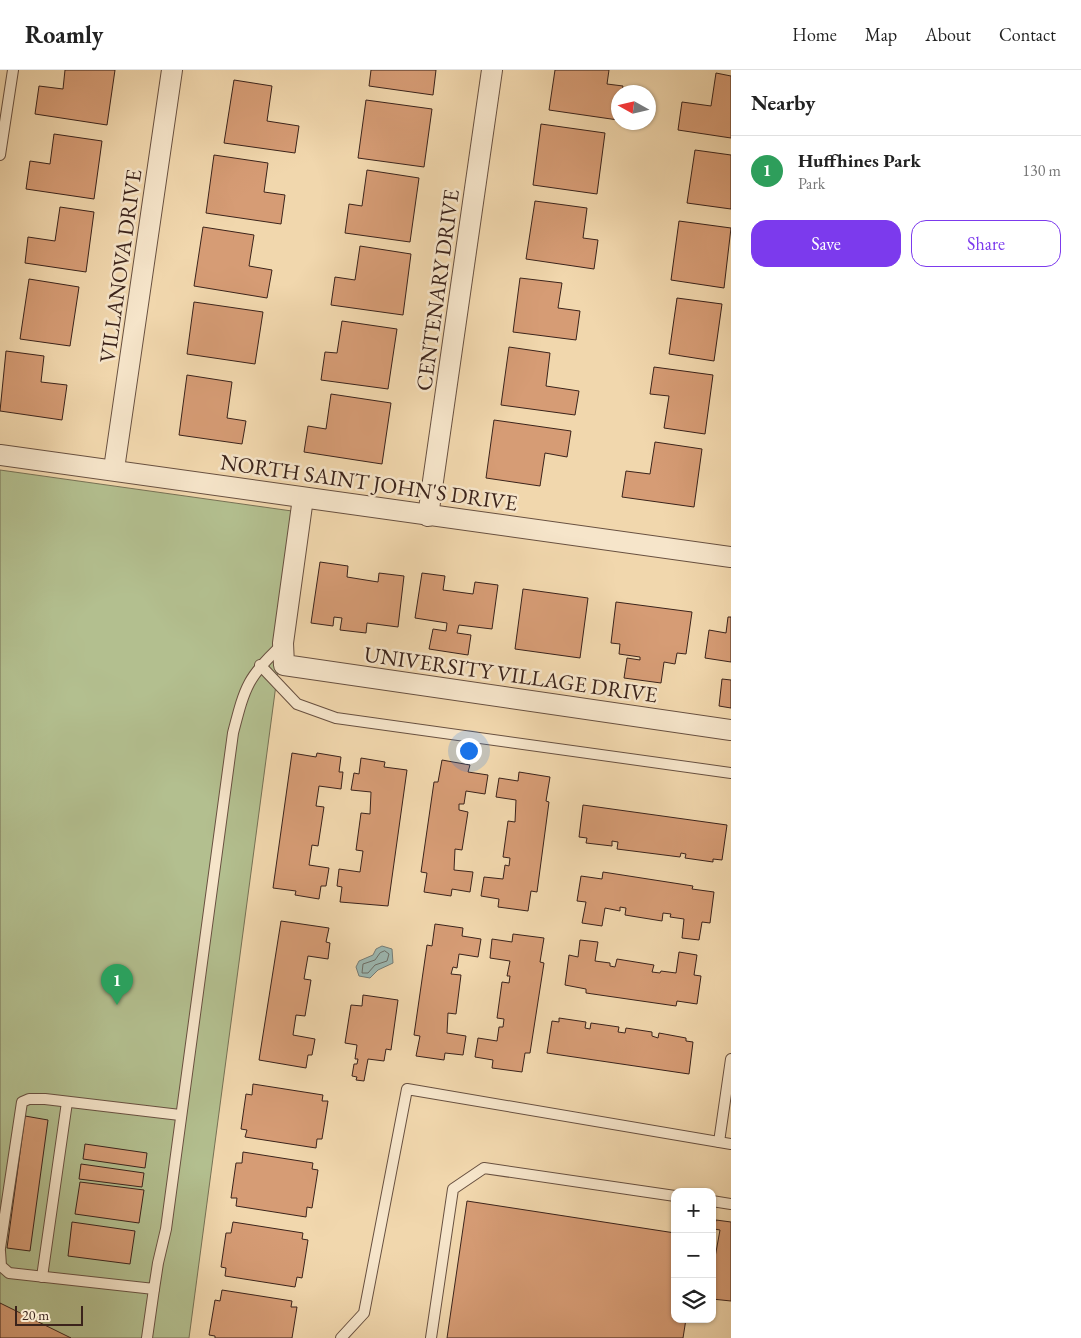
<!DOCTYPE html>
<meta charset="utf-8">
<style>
body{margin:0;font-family:"EB Garamond",serif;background:#f6f6f6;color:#222}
.controls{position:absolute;right:15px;bottom:15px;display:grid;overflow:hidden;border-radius:10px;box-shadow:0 1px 4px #0004}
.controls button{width:45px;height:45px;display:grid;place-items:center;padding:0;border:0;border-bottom:1px solid #e0e0e0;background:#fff;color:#222;font:25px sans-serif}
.compass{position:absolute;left:611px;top:15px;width:45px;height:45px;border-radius:50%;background:#fff;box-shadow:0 1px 4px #0004;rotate:278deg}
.scale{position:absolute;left:15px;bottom:12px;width:68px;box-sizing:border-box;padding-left:5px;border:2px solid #3b231b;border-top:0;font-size:14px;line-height:18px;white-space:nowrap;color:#3b231b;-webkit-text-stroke:4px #f6e5ca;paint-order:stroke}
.you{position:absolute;left:468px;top:680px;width:18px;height:18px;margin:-12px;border:4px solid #fff;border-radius:50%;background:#1a73e8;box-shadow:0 0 0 8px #1a73e833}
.badge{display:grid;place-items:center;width:32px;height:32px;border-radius:50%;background:#7c3aed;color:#fff;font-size:16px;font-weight:700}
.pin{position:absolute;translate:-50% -41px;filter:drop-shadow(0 1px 2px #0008)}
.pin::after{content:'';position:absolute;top:26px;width:18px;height:15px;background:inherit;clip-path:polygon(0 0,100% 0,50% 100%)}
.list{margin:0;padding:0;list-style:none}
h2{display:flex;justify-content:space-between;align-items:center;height:65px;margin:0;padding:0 20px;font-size:21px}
h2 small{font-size:16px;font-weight:400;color:#767676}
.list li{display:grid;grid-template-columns:32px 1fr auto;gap:15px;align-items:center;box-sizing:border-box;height:70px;padding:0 20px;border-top:1px solid #e0e0e0}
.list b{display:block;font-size:19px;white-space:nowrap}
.list p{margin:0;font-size:16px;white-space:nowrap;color:#767676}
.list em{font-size:16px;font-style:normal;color:#767676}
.actions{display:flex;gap:10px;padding:15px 20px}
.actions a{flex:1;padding:11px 0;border:1px solid #7c3aed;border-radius:15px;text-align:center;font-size:18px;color:#7c3aed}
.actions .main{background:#7c3aed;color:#fff}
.icon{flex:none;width:28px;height:28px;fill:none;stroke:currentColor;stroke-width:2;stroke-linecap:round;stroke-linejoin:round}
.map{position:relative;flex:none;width:731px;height:1268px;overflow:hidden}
header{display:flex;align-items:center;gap:30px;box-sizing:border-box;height:70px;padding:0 25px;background:#fff;border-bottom:1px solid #e0e0e0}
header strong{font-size:24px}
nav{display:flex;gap:28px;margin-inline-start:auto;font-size:18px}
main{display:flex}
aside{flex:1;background:#fff}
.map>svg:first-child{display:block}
.green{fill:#b3bf8f;stroke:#777155}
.water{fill:#9cb8b2;stroke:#757c76}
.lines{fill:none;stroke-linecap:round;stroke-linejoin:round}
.shore{stroke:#6c6e66;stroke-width:1}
.building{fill:#d69c75;stroke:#3b231b}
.lane-casing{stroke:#685040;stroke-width:12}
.street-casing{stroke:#685040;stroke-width:22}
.lane{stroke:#f6e5ca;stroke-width:10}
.street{stroke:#f6e5ca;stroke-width:20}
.labels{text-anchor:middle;stroke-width:5;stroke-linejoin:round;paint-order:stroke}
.street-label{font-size:22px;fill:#3b231b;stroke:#f6e5ca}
</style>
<header>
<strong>Roamly</strong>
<nav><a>Home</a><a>Map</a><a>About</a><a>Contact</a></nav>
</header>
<main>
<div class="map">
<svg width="731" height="1268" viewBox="0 0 731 1268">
<rect width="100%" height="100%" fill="#f1d7ad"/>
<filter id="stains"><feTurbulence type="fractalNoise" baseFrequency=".004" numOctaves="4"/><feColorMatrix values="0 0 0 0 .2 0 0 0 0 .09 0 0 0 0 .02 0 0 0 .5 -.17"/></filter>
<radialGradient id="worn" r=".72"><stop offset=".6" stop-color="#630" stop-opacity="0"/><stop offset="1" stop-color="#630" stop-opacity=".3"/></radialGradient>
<polygon class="green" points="0,400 299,442 189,1268 0,1268"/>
<polygon class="water" points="382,876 392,879 393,893 378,900 370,908 359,906 356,897 359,891 373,885 376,879"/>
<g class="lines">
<polygon class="shore" points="385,881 389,884 387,891 375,895 368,903 362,903 363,894 375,890 380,883"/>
</g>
<g class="building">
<polygon points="65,0 115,0 107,55 35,44 39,16 63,19"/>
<polygon points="371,0 436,0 433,25 369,16"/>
<polygon points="555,0 609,0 607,14 623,16 622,22 618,22 618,50 549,40"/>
<polygon points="716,3 731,6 731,68 678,60 682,32 711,36"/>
<polygon points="234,10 272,16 267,51 299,56 295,83 224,73"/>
<polygon points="366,30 432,39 424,97 358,88"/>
<polygon points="541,54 605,63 597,124 533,115"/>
<polygon points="54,64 102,71 94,129 26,119 30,91 50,94"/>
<polygon points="695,80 731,85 731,139 687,133"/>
<polygon points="214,85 268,93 264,122 285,125 281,154 206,143"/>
<polygon points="367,100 419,108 410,172 345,163 349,134 362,136"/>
<polygon points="535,131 587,138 583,168 598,170 594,199 526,189"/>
<polygon points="60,137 94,142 86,202 25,193 28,167 55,171"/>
<polygon points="679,151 731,158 724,218 671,210"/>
<polygon points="203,157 254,165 249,196 272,200 267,228 194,216"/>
<polygon points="360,176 411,184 403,245 331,235 335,207 355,210"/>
<polygon points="520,208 562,213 558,238 580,241 576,270 513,262"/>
<polygon points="29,209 79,217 70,276 20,269"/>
<polygon points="677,228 722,234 714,291 669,284"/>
<polygon points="194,232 263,242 255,294 187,284"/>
<polygon points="342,251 397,259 388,319 321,310 325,282 337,283"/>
<polygon points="509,277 550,283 546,316 579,321 575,345 501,335"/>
<polygon points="6,281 44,286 41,312 67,315 62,350 0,341"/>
<polygon points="654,297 713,305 705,364 664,358 669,326 650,324"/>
<polygon points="187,305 232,312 227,348 246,351 242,374 179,365"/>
<polygon points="331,324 391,333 382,394 304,382 308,356 326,359"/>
<polygon points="494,350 571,361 567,387 545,383 540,416 486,408"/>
<polygon points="655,372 702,379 694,437 622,427 626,401 650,404"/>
<polygon points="320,492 348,496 347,507 378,512 379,503 404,506 398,557 367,553 366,563 340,560 342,548 334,547 333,556 311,553"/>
<polygon points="422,503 445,506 443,520 473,524 475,512 498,515 492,559 459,555 457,563 471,565 468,585 429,579 433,559 446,561 447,553 415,548"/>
<polygon points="523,519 588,528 580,588 515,579"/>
<polygon points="616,532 692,542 686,584 677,583 675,594 664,592 661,613 624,608 627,588 640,590 640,587 619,584 620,574 611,573"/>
<polygon points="728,547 731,547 731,592 705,588 709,560 726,563"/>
<polygon points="722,609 731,610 731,638 719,636"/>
<polygon points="292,683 316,687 317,683 341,687 339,702 343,702 341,719 319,716 316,736 324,737 318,776 312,775 309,795 329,798 326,816 321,816 319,829 295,825 296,821 273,818"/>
<polygon points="361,688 385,692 384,697 407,700 388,836 340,832 342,817 337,816 339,799 360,802 363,781 356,780 361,743 370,744 371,722 351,720 354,703 359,704"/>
<polygon points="442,690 470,695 468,702 488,705 485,724 466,721 464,734 459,734 459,740 468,742 462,780 455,779 454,800 473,802 470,822 452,819 451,826 424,822 427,803 421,802 434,712 438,712"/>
<polygon points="519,702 550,707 546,731 549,732 537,822 531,821 528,841 498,837 499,829 481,826 484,807 503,809 505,795 509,796 510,788 503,787 508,751 515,752 516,730 496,727 499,708 518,711"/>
<polygon points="583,735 727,755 722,790 713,789 713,792 685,788 686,784 681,783 680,787 617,779 618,772 612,771 612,776 586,773 587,768 579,767"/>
<polygon points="603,802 693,816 692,819 714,822 710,853 702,852 699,870 682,868 684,849 670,847 671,844 663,843 662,851 625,845 626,838 620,837 620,841 605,838 602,856 582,853 586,832 577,831 581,806 602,809"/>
<polygon points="281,851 329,858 326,872 330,873 328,889 308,886 304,909 311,910 305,946 296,945 293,965 315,969 312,985 308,985 306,998 259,990"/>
<polygon points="435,854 463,858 462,866 481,869 478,887 459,884 457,898 453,897 451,904 461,905 456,944 448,943 447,963 466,966 463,985 445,983 444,990 416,986 420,966 414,965 427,875 432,876"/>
<polygon points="513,864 544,868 540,892 544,893 530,983 525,983 522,1002 492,998 493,990 475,987 478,968 497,971 499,957 503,957 504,949 497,948 502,912 509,913 510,906 507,906 510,891 490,888 492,869 512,872"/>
<polygon points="580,870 598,872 595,891 610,893 610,896 615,897 617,889 654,895 652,902 660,903 661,901 676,903 679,882 697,885 694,905 701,906 697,934 677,931 676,936 586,923 586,919 565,915 569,885 578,887"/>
<polygon points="363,925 398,930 391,980 386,979 384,991 368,989 364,1011 356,1010 357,1007 352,1006 354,994 357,994 358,989 355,989 357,975 345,973 351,935 362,936"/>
<polygon points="559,948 586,952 585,958 590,959 591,953 619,957 618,962 625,963 626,958 652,962 652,966 658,968 659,963 686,968 686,971 693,972 689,1004 547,983 552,951 559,952"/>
<polygon points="253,1014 323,1025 322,1031 328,1031 322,1069 317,1069 316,1078 245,1067 247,1060 241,1059 246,1024 252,1025"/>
<polygon points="25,1046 48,1050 30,1181 7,1178"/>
<polygon points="85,1074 147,1083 145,1098 83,1089"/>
<polygon points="243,1082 313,1093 312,1099 318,1100 312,1138 307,1137 306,1147 236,1136 237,1128 231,1128 236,1093 242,1093"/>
<polygon points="81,1094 144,1103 142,1117 79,1109"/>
<polygon points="80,1112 144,1120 139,1153 75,1144"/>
<polygon points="467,1131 675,1163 675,1249 686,1249 683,1268 447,1268"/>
<polygon points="716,1150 731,1152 731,1231 712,1229 712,1204 720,1160 714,1159"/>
<polygon points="72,1152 135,1161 130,1194 68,1186"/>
<polygon points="233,1152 303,1163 302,1169 308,1170 302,1208 297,1207 295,1217 225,1206 226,1198 221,1197 226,1163 231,1163"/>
<polygon points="222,1220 292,1231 291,1237 297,1237 292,1268 215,1268 215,1266 209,1265 215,1230 220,1231"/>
<polygon points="0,1233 71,1268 0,1268"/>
</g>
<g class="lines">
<g class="lane-casing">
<g id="lane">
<polyline points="0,85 13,0"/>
<polyline points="260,595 297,634 336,648 731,703"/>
<polyline points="719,1072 731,989"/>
<polyline points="712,1131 731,1134"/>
<polyline points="0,1178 22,1032 29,1029 45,1029 180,1045"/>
<path d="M0,1181L1,1196L9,1203L154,1219L158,1193L166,1159L233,663C245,617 247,607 283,574"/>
<polyline points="42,1207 67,1032"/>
<polyline points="147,1268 154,1219"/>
<polyline points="341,1268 364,1243 407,1019 731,1074"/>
<polyline points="431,1268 453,1119 484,1098 675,1126"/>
</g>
</g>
<g class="street-casing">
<g id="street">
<polyline points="0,385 731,487"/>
<polyline points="114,399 172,0"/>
<polyline points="303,428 283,573 284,595 731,660"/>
<polyline points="428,446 492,0"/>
</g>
</g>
<use href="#lane" class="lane"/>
<use href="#street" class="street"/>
</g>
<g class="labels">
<g class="street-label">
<text transform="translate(120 196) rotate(-82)" y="8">VILLANOVA DRIVE</text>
<text transform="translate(437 220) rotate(-82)" y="8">CENTENARY DRIVE</text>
<text transform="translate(369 412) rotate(8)" y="8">NORTH SAINT JOHN'S DRIVE</text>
<text transform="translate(511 604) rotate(8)" y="8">UNIVERSITY VILLAGE DRIVE</text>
</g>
</g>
<rect width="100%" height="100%" filter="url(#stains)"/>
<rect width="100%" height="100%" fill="url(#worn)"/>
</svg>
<div class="controls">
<button>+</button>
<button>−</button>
<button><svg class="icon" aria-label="layers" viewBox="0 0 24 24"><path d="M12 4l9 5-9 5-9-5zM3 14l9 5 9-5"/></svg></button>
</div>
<svg class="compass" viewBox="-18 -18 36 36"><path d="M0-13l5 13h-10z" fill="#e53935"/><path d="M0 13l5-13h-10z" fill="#767676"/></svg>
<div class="scale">20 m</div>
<div class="you"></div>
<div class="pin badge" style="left:117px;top:935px;background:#2e9e5b">1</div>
</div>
<aside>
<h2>Nearby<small></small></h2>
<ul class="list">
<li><span class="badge" style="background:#2e9e5b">1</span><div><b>Huffhines Park</b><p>Park</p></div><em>130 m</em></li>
</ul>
<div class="actions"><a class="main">Save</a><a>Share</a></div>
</aside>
</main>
